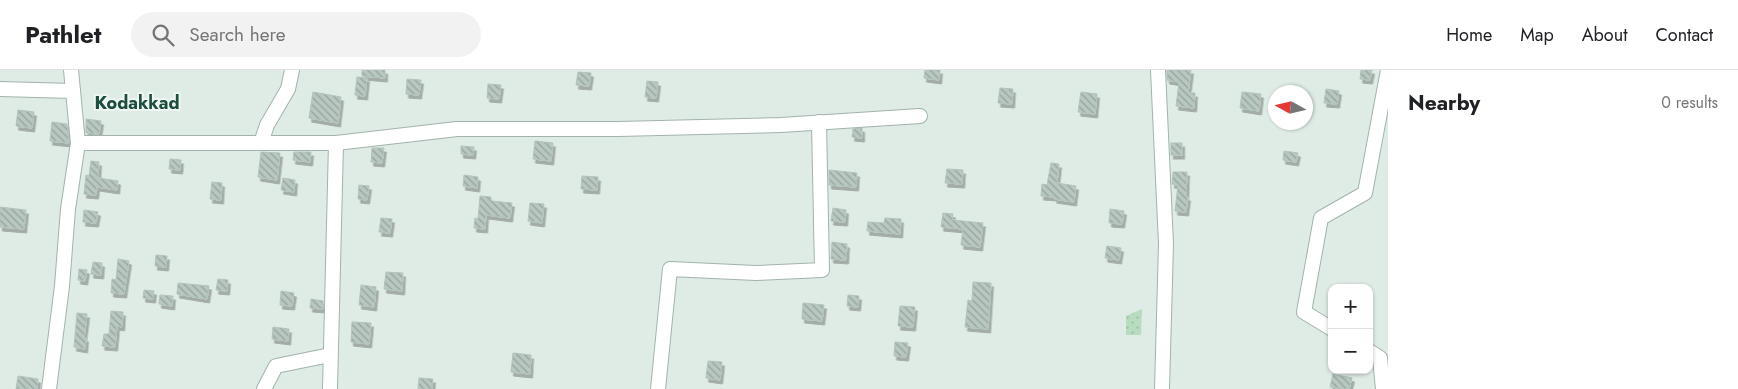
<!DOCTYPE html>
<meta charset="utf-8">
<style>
body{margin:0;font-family:Jost,sans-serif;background:#f2f2f2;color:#202124}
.controls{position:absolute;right:15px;bottom:15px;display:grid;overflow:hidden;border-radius:10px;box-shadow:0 1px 4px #0004}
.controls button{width:45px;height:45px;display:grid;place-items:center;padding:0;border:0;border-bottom:1px solid #e0e0e0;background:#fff;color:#202124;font:25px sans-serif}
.compass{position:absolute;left:1268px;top:15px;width:45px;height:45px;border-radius:50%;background:#fff;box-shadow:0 1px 4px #0004;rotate:278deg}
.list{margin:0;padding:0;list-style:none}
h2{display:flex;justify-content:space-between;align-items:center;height:65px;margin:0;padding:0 20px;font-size:21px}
h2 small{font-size:16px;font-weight:400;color:#757577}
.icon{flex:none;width:28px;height:28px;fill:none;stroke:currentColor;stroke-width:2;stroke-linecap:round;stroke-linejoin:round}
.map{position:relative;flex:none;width:1388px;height:319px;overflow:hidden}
header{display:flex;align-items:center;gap:30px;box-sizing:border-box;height:70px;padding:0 25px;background:#fff;border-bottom:1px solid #e0e0e0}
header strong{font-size:24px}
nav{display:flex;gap:28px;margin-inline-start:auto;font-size:18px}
.search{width:350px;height:45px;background:#f2f2f2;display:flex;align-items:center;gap:12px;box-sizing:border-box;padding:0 18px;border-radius:28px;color:#757577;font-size:19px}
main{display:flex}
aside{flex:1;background:#fff}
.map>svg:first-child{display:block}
.green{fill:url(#green-dots)}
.building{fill:url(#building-back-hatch);stroke:#b2c4bc;filter:url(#shadow)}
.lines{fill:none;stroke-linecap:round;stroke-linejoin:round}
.minor-casing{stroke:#a2b3ac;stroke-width:16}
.minor{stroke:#fff;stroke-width:14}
.labels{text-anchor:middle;stroke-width:4;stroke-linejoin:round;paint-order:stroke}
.quarter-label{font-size:18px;font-weight:bold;fill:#1c4d3f;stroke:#f0f7f3}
</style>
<header>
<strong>Pathlet</strong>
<div class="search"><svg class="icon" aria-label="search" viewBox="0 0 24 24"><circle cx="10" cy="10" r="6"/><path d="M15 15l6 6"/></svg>Search here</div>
<nav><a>Home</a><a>Map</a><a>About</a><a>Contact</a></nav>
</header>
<main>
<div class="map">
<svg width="1388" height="319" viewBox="0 0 1388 319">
<defs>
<pattern id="green-dots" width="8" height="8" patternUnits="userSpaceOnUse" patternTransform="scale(1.25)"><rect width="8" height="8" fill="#b8dcc0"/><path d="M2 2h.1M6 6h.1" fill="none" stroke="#9ebea5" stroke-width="1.8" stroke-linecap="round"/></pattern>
<pattern id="building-back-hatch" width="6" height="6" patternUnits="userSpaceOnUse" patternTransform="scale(1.25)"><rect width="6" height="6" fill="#b8c8c1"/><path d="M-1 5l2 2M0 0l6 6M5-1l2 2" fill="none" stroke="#95a49d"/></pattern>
<filter id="shadow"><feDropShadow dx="2.5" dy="4" stdDeviation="0" flood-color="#0004"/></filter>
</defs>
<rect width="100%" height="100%" fill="#dfebe5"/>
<polygon class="green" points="1142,239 1141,265 1126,265 1126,246"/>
<g class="building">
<polygon points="362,0 385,0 385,8 362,6"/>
<polygon points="925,0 940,0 939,10 924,8"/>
<polygon points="1167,0 1191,0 1188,23 1195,23 1194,38 1176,36 1179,12 1167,10"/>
<polygon points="1361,0 1372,0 1370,10 1360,9"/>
<polygon points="578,2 591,3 589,16 576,15"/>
<polygon points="357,7 367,8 365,26 355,25"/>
<polygon points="407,9 421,10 419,25 406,24"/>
<polygon points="647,11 658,12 656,28 645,27"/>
<polygon points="488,14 501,15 499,29 487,28"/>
<polygon points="1000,18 1013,19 1012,34 998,33"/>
<polygon points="1326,19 1339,21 1337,34 1324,33"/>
<polygon points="313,22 341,27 338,53 309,48"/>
<polygon points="1081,22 1097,24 1095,44 1078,42"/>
<polygon points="1242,22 1261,24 1259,41 1240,38"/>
<polygon points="18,40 34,42 32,58 16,56"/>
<polygon points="86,49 101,51 99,64 86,63"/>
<polygon points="52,52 67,54 69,73 50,71"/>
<polygon points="862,58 862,68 852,67 853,59"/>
<polygon points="535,71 553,73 551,91 533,89"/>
<rect x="1171" y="73" width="11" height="12"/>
<polygon points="461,76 474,77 473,85 461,84"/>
<polygon points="372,78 384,78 382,93 371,92"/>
<polygon points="1284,81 1298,83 1296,92 1283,90"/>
<polygon points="261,82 280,83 277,110 258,107"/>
<polygon points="294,82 311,82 310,92 293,90"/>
<polygon points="170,89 181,90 180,100 169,99"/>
<polygon points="91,91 99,92 98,108 118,111 117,120 97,117 96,125 84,124 86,105 89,106"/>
<polygon points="1051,93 1059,94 1057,113 1076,116 1074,132 1054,129 1055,127 1041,126 1042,114 1047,115"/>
<polygon points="947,99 963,100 962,114 945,113"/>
<polygon points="829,100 857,103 856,117 829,115"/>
<polygon points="1173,102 1187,102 1186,127 1188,127 1186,142 1175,141 1178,115 1172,114"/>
<polygon points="464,105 478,107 477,118 463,116"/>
<polygon points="582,106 598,107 597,120 581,119"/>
<polygon points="283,108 295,110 294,122 281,120"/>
<polygon points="212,112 222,113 221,130 210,129"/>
<polygon points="359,115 369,116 367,130 358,129"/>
<polygon points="480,126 491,127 491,131 512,133 510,148 486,145 485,159 474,158 475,148 478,149"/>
<polygon points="530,133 544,134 542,153 528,151"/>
<polygon points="0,137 26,140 24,159 0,157"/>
<polygon points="833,138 846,140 845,152 831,151"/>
<polygon points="1110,139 1124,141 1122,154 1109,153"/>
<polygon points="84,140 98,142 96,153 83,152"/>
<polygon points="943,143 953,144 952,150 983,153 980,177 961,175 963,159 941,157"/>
<polygon points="381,148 392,149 390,163 379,162"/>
<polygon points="885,148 901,149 900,164 867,161 868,152 884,153"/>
<polygon points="832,172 847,174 846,190 831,189"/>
<polygon points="1107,176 1121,178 1119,190 1105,188"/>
<polygon points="156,185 167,186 166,197 155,196"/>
<polygon points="118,189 129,191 124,224 111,223 112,209 116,210"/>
<polygon points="93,192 102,193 101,205 91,204"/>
<polygon points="79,199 87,200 85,211 78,210"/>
<polygon points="386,202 403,203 402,221 384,219"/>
<polygon points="218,209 228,210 227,221 216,220"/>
<polygon points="973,212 991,213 988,259 965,257 968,230 972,231"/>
<polygon points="178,213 209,216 207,229 177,224"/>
<polygon points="361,215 376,217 374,237 359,235"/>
<polygon points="144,220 154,221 153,229 143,228"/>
<polygon points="281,221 294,223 292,236 280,235"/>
<polygon points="160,225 173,226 172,236 159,234"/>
<polygon points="848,225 859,226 858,237 847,236"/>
<polygon points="311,229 323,231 323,239 310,238"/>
<polygon points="803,233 824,235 822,251 802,249"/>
<polygon points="900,236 915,237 913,257 898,256"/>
<polygon points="111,241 123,242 122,257 117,256 115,277 102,276 104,264 109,264"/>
<polygon points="77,243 87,244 84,268 86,268 85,279 74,277"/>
<polygon points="352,252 371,253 369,274 351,272"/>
<polygon points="273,257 289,259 288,271 272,269"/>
<polygon points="895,272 908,273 906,287 894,286"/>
<polygon points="513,283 531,285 530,304 511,302"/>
<polygon points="708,291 722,292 720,310 706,308"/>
<polygon points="1333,304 1352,308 1349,319 1330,317"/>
<polygon points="18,306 38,309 37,319 16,319"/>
<polygon points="419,308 433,309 432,319 418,319"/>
</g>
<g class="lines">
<g class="minor-casing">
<g id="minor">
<polyline points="71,0 73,21"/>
<polyline points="1158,0 1166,174 1162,319"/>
<polyline points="0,19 73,21 78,73 336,73 330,319"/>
<polyline points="261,73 267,55 288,19 292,0"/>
<polyline points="336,73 457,59 618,59 781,55 920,46"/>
<polyline points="1332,259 1304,242 1321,148 1365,123 1388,0"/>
<polyline points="1369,281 1380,288 1383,319"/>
<polyline points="49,319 62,216 68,139 78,73"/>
<polyline points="264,319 276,296 330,285"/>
<polyline points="658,319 670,199 756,203 822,200 819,52"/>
</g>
</g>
<use href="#minor" class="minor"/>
</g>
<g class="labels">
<g class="quarter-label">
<text x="137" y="39">Kodakkad</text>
</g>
</g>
</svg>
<div class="controls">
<button>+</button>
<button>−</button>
</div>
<svg class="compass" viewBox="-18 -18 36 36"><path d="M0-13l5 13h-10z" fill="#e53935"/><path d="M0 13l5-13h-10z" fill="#757577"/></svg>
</div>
<aside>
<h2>Nearby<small>0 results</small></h2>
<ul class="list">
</ul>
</aside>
</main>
